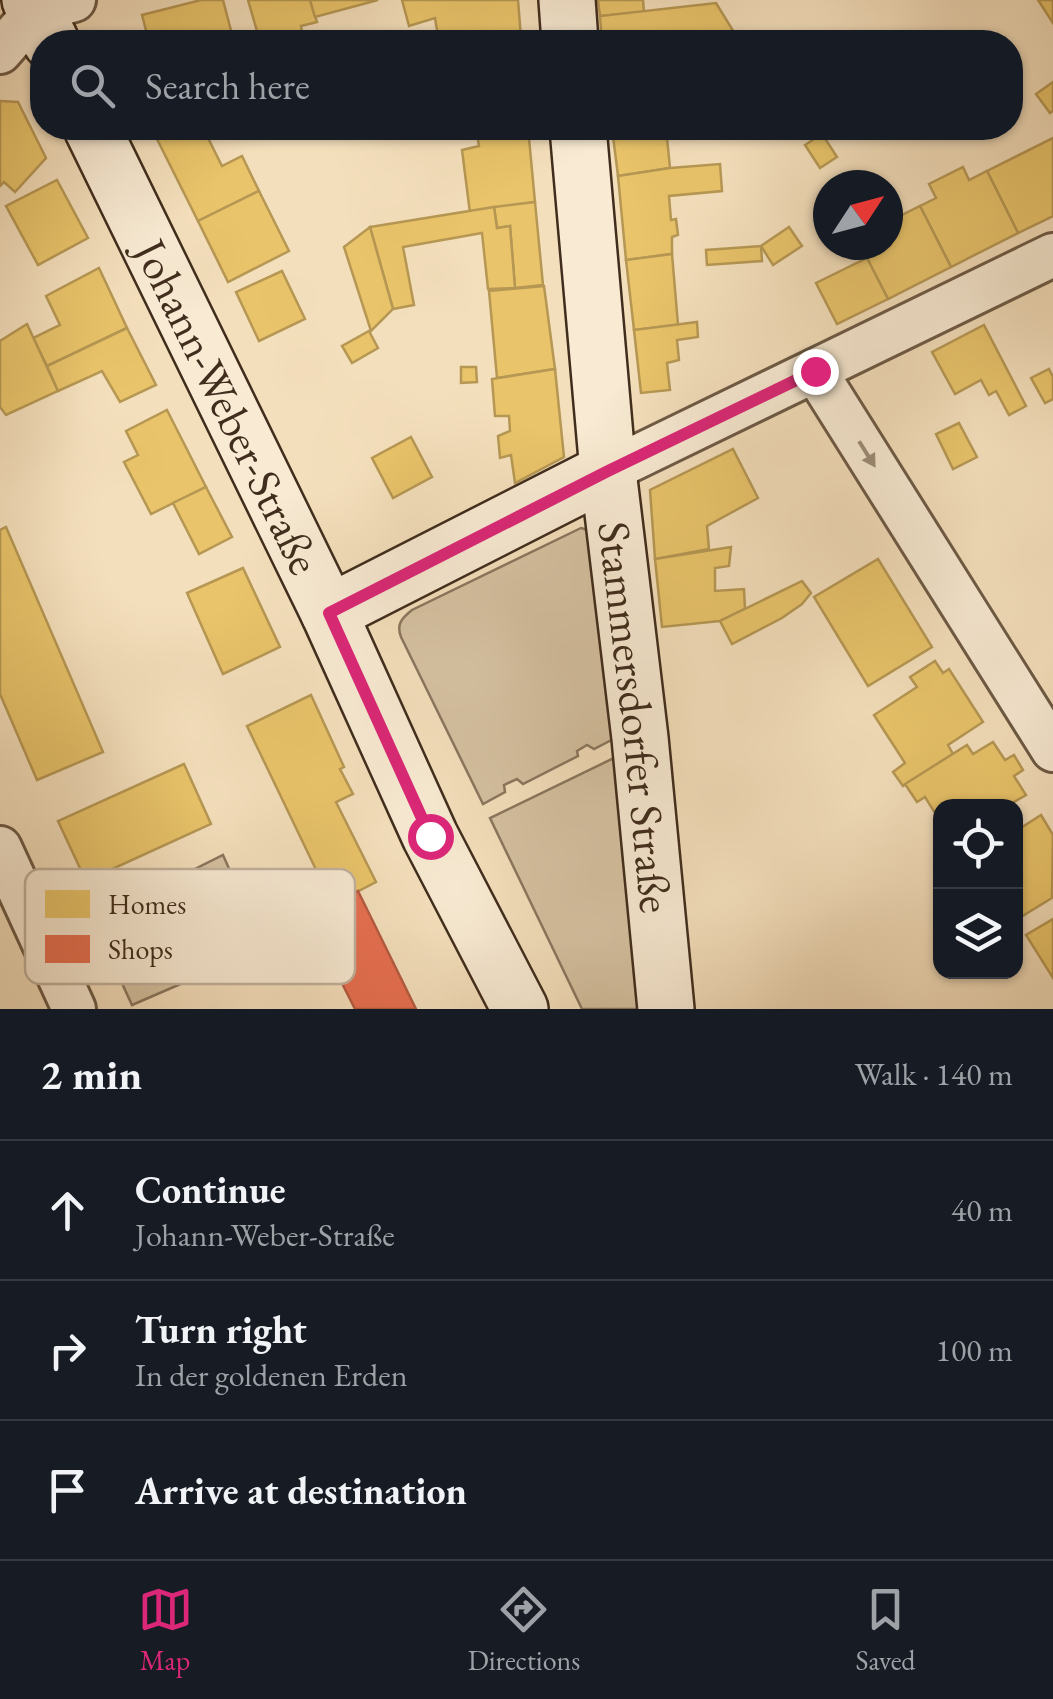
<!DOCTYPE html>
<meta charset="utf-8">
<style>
body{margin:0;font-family:"EB Garamond",serif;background:#20242c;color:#f1f3f6}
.controls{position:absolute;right:30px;bottom:30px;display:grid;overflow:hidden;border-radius:20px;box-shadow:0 2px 8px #0004}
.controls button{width:90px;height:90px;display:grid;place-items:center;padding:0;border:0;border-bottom:2px solid #363941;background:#171b24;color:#f1f3f6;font:50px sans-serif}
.compass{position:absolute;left:813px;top:170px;width:90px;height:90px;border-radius:50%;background:#171b24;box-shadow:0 2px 8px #0004;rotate:54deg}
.stop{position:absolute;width:30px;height:30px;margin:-22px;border:8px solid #db2777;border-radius:50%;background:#fff}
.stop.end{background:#db2777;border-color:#fff;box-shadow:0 2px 10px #0008}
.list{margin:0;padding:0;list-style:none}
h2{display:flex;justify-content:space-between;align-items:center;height:130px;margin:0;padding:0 40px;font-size:42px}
h2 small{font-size:32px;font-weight:400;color:#9ea1a6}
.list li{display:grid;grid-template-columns:65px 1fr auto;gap:30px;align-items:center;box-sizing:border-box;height:140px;padding:0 40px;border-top:2px solid #363941}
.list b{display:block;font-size:38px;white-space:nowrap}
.list p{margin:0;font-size:32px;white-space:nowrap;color:#9ea1a6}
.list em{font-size:32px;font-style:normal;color:#9ea1a6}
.icon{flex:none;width:55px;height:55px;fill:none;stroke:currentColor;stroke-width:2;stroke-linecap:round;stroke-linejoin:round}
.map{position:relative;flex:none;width:1053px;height:1009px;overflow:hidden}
.search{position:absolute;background:#171b24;box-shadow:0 2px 8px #0004;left:30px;right:30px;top:30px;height:110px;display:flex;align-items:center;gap:25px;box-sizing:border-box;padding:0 35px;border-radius:40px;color:#9ea1a6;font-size:38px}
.sheet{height:550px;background:#171b24}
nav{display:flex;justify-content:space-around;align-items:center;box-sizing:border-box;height:140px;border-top:2px solid #363941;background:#171b24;font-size:28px;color:#9ea1a6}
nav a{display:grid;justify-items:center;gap:5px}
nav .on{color:#db2777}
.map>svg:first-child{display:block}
.green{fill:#d5c1a1;stroke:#8a775f;stroke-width:2.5}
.homes{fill:#e9c46a;stroke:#b69753;stroke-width:2.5}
.shops{fill:#e76f51;stroke:#b55b41;stroke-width:2.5}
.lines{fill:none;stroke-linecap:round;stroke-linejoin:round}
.street-casing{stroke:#6d5a45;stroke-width:48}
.secondary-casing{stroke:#402d1d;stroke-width:60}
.street{stroke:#f8ead3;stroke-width:42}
.secondary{stroke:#f8ead3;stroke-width:55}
.oneway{fill:#9c8c78}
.route{stroke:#db2777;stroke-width:12}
.labels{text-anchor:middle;stroke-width:10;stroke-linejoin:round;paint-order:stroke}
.street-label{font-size:45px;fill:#402d1d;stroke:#f8ead3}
.key{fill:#f8ead3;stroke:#c1b19c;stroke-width:2.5}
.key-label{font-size:28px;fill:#402d1d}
</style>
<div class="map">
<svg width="1053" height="1009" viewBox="0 0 1053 1009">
<rect width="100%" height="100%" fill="#f4dfbc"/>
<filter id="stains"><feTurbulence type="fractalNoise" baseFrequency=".002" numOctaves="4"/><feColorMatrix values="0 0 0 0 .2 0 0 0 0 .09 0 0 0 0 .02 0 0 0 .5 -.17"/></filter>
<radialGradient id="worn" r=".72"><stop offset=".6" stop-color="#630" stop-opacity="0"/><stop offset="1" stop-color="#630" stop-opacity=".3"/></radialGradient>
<g class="green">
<path d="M581,528L591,531L619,736L594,749L587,745L577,751L578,756L523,784L517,779L504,785L505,792L483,804L401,637C396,624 402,618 412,610Z"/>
<polygon points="616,757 644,1009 582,1009 490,818"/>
<polygon points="223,855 264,948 132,1005 93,920"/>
</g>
<g class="homes">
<polygon points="201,0 223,0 234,42 149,42 142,15"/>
<polygon points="248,0 310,0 317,22 301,26 303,38 275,42 270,35 259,38"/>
<polygon points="310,0 378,0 315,17"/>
<polygon points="402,0 518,0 521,38 491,42 439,42 435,18 409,26"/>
<polygon points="598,0 643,0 644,12 600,16"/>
<polygon points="1038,0 1053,0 1053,23"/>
<polygon points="716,3 740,42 706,42 706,37 668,42 602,42 600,16"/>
<polygon points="1053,82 1053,111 1050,113 1036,94"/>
<polygon points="0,101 18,102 46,158 15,192 4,182 0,186"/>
<polygon points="175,128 203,128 222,166 242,156 259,191 198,221 156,137"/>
<polygon points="476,128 528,128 535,202 470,213 462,150 479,146"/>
<polygon points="612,128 666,128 670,168 618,176"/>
<polygon points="822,134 837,157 820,168 805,145"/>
<polygon points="1053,138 1053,216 1018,233 987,171"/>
<polygon points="720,164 722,191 669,196 671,220 676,219 678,235 672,237 672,254 626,260 618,176 670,168"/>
<polygon points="963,167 969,180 987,171 1018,233 951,267 920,206 936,198 929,184"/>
<polygon points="57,180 88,238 38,265 6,206"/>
<polygon points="259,191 289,251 228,282 198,221"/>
<polygon points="535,202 543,285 515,288 510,226 497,228 494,207"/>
<polygon points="920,206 951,267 888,299 860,245 888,245 888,222"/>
<polygon points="494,207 497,228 510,226 515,288 488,289 482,233 403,247 414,305 393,309 370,227"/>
<polygon points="370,227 393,309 371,331 344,247"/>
<polygon points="789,227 802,246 773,265 761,246"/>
<polygon points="761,246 762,261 707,265 706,250"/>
<polygon points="672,254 678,325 634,330 626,260"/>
<polygon points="867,258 888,299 837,324 816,283"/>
<polygon points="99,268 127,328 47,366 33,338 60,325 46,296"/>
<polygon points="282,271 305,319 259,341 236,292"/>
<polygon points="544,286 555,369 497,378 489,291"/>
<polygon points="697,322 698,337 677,340 679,360 667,363 670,390 641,393 634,330"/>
<polygon points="27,324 58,391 6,415 0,407 0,341"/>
<polygon points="984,325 1026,406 1009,415 996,391 989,395 981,380 955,394 932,352"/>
<polygon points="127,328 156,385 120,402 102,371 58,391 47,366"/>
<polygon points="369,331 378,348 352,363 342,346"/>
<polygon points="461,367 476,367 477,382 461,383"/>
<polygon points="555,369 564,457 515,483 511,455 500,458 498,436 510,431 509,416 495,416 492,379"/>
<polygon points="1049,369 1053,377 1053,399 1045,403 1031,378"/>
<polygon points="167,410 206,487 151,514 124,462 138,455 126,431"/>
<polygon points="959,423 977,457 953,469 936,434"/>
<polygon points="411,437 432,477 393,498 372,458"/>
<polygon points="733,449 758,498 707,526 709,549 655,559 650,490"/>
<polygon points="206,487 232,537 199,554 173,503"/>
<polygon points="6,527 103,752 37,780 0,694 0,530"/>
<polygon points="731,547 729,566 715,568 715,591 744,589 745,609 720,621 662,627 655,559"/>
<polygon points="878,559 932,647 868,686 814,597"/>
<polygon points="243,568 280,647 223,674 187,593"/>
<polygon points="802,581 811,593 802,604 782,618 732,644 720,621"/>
<polygon points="935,661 943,673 949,669 983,722 948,745 953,754 903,786 893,772 905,763 874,715 917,687 910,677"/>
<polygon points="311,695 344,767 340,769 353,794 336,802 376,882 347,897 334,873 320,878 247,726"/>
<polygon points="993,742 1005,760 1014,755 1023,770 1014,776 1026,795 1007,806 940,806 940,821 925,797 917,802 905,784 967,745 973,754"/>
<polygon points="184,764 211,824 86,881 58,821"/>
<polygon points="1041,815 1053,835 1052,898 1016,920 1016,831"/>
<polygon points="1053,919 1053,978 1026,935"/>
</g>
<polygon class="shops" points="358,891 416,1009 355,1009 308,916"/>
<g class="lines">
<g class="street-casing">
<g id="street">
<polyline points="0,52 36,11 74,0"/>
<polyline points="815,371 1053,750"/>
<polyline points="608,471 1053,255"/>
<polyline points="0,848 74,1009"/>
</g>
</g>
<g class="secondary-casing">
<g id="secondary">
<polyline points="30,0 51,42"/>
<polyline points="567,0 570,42"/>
<path id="s1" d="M92,128L329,613L430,836L520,1009"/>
<path id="s2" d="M578,128L608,471L640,738L666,1009"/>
<polyline points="329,613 608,471"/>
</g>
</g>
<use href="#street" class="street"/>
<use href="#secondary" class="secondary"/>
</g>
<defs><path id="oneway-solid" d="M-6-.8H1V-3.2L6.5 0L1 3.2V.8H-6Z" transform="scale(2.5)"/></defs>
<use class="oneway" href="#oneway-solid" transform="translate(867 454) rotate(58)"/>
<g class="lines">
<polyline class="route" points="430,836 329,613 608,471 815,371"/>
</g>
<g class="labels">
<g class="street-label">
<text dy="16" stroke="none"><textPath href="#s1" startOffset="310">Johann-Weber-Straße</textPath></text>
<text dy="16" stroke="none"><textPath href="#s2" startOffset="592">Stammersdorfer Straße</textPath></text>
</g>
</g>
<rect x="25" y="869" width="330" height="115" rx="15" class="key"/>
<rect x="45" y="890" width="45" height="28" fill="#e9c46a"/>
<rect x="45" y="935" width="45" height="28" fill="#e76f51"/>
<g class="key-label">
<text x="108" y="914">Homes</text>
<text x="108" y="959">Shops</text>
</g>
<rect width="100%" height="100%" filter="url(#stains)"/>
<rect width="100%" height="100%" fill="url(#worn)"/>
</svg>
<div class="controls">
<button><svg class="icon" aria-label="locate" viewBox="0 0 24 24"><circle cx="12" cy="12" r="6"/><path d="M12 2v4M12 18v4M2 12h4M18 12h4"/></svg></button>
<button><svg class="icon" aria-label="layers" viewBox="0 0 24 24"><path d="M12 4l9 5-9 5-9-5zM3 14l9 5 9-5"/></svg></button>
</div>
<svg class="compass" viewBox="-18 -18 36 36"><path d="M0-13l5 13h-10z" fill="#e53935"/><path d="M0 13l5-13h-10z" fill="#9ea1a6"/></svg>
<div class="stop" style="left:430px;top:836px"></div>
<div class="stop end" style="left:815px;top:371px"></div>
<div class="search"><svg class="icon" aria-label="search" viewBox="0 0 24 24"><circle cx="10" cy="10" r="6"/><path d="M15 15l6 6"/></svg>Search here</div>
</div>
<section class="sheet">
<h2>2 min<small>Walk · 140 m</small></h2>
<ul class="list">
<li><svg class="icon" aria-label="ahead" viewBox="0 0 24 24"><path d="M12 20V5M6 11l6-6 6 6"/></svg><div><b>Continue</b><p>Johann-Weber-Straße</p></div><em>40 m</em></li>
<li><svg class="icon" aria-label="right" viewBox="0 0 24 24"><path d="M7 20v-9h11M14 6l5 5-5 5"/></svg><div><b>Turn right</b><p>In der goldenen Erden</p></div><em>100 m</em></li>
<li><svg class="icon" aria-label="arrive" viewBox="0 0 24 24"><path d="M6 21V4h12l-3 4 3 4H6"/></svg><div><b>Arrive at destination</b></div></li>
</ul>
</section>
<nav>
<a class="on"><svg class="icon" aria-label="map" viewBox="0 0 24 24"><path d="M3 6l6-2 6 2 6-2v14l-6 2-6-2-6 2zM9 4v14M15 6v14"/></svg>Map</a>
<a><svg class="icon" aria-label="directions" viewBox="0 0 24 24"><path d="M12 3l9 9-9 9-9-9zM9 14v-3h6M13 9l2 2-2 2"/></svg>Directions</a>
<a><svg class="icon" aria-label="saved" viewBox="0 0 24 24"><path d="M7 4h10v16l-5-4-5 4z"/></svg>Saved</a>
</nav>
